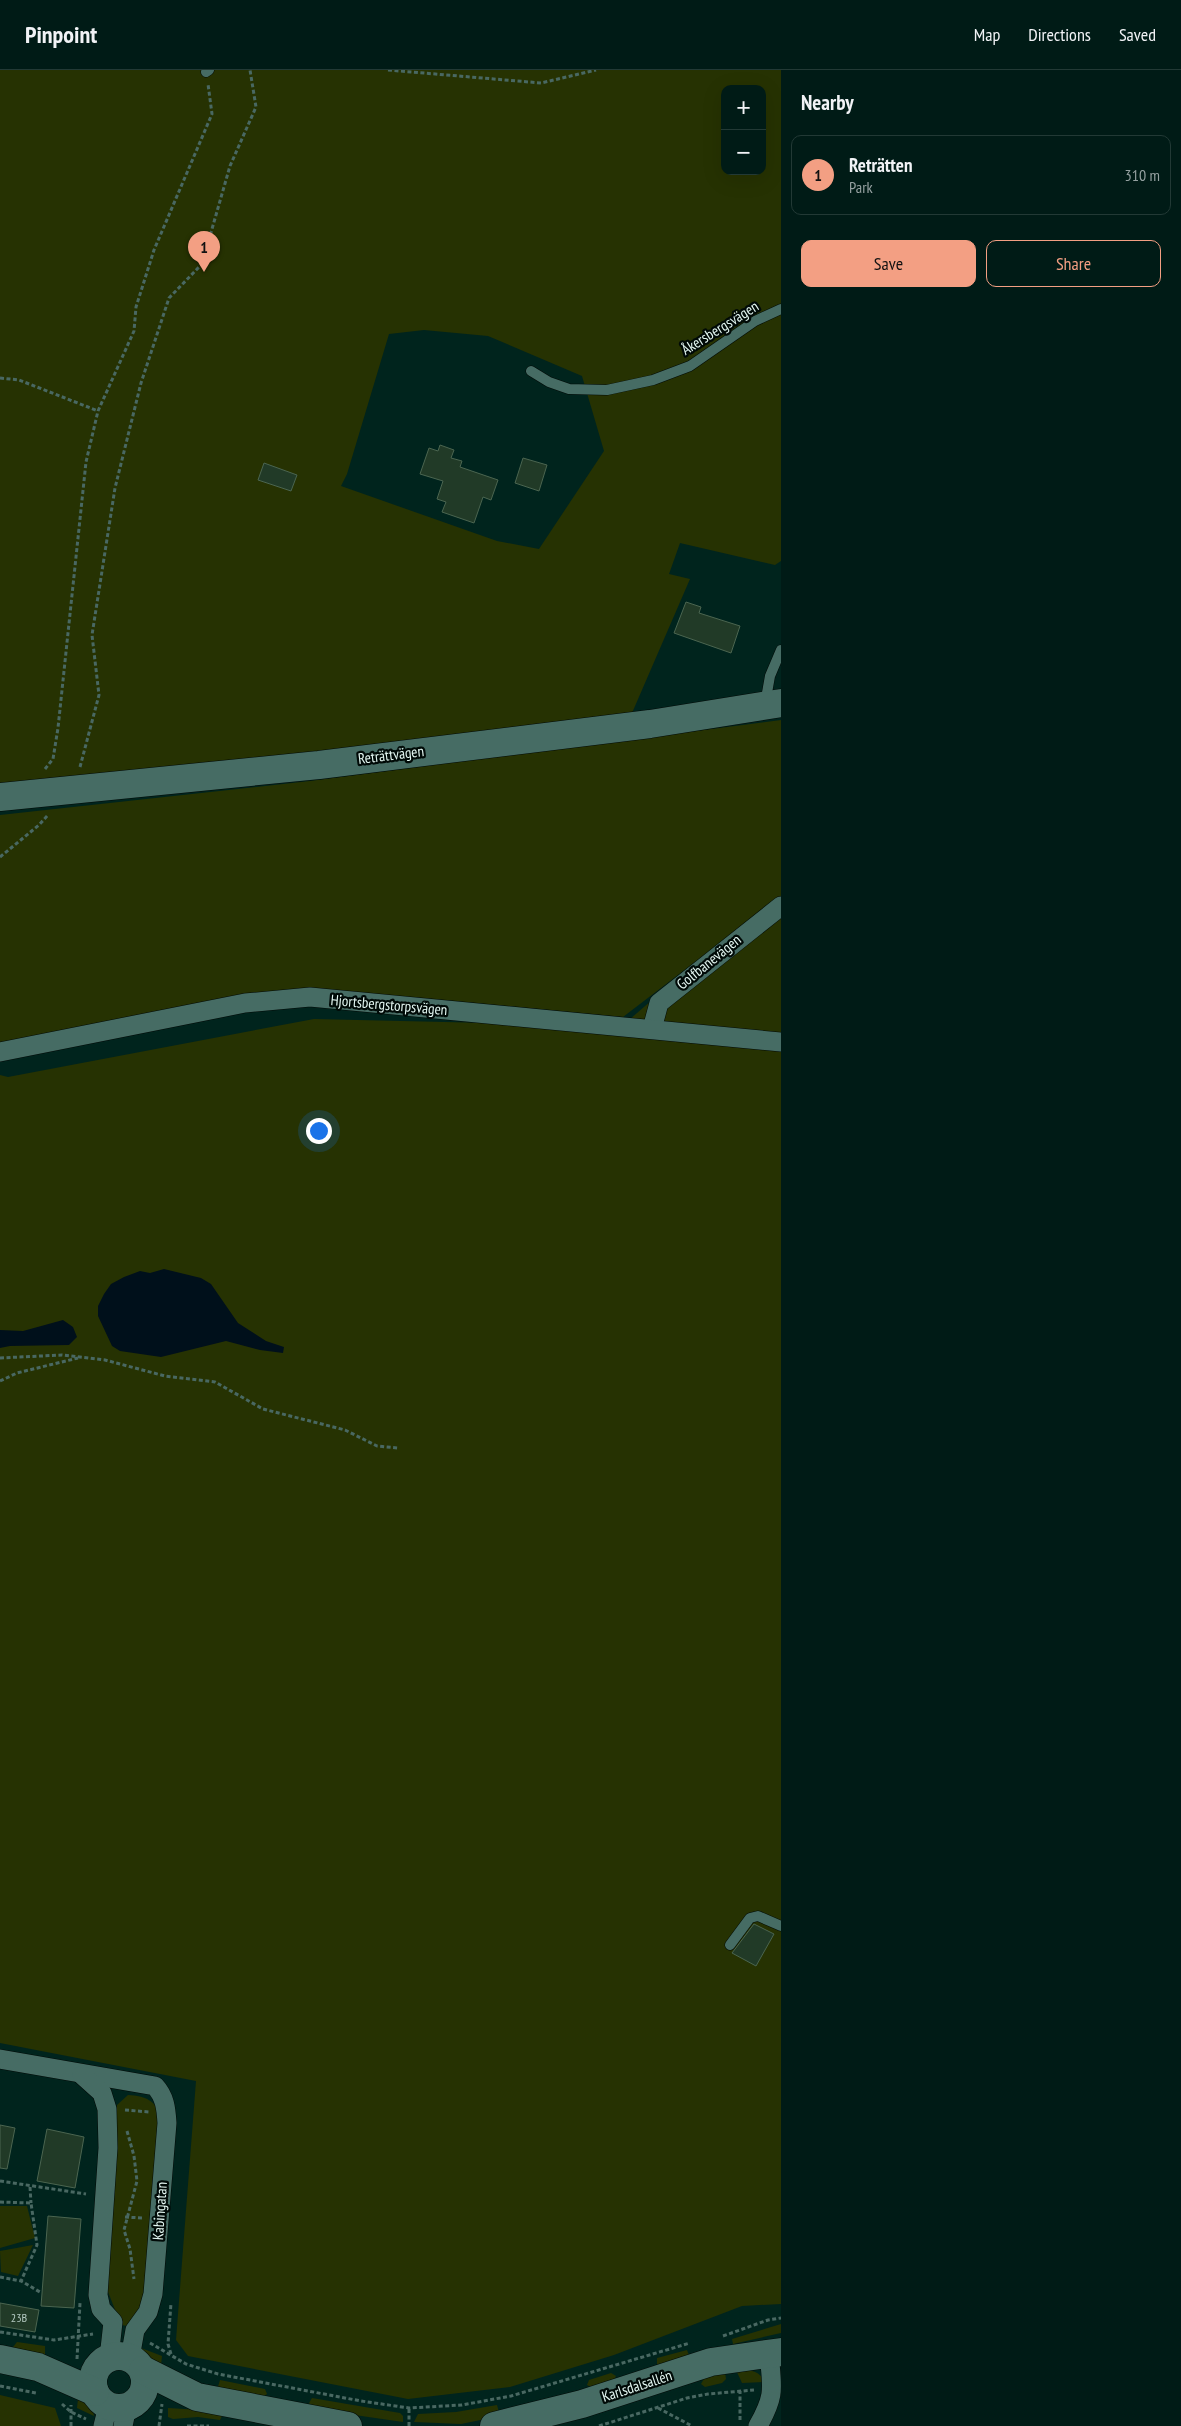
<!DOCTYPE html>
<meta charset="utf-8">
<style>
body{margin:0;font-family:"PT Sans Narrow",sans-serif;background:#0a241f;color:#f1f3f6}
.controls{position:absolute;right:15px;top:15px;display:grid;overflow:hidden;border-radius:10px;box-shadow:0 5px 20px #0002}
.controls button{width:45px;height:45px;display:grid;place-items:center;padding:0;border:0;border-bottom:1px solid #223935;background:#001b16;color:#f1f3f6;font:25px sans-serif}
.you{position:absolute;left:318px;top:1060px;width:18px;height:18px;margin:-12px;border:4px solid #fff;border-radius:50%;background:#1a73e8;box-shadow:0 0 0 8px #1a73e833}
.badge{display:grid;place-items:center;width:32px;height:32px;border-radius:50%;background:#f39f83;color:#111;font-size:16px;font-weight:700}
.pin{position:absolute;translate:-50% -41px;filter:drop-shadow(0 1px 2px #0008)}
.pin::after{content:'';position:absolute;top:26px;width:18px;height:15px;background:inherit;clip-path:polygon(0 0,100% 0,50% 100%)}
.list{margin:0;padding:0;list-style:none}
h2{display:flex;justify-content:space-between;align-items:center;height:65px;margin:0;padding:0 20px;font-size:21px}
h2 small{font-size:16px;font-weight:400;color:#95a1a1}
.list li{display:grid;grid-template-columns:32px 1fr auto;gap:15px;align-items:center;box-sizing:border-box;height:80px;margin:0 10px 10px;padding:0 10px;border:1px solid #223935;border-radius:10px}
.list b{display:block;font-size:19px;white-space:nowrap}
.list p{margin:0;font-size:16px;white-space:nowrap;color:#95a1a1}
.list em{font-size:16px;font-style:normal;color:#95a1a1}
.actions{display:flex;gap:10px;padding:15px 20px}
.actions a{flex:1;padding:11px 0;border:1px solid #f39f83;border-radius:10px;text-align:center;font-size:18px;color:#f39f83}
.actions .main{background:#f39f83;color:#111}
.map{position:relative;flex:none;width:781px;height:2356px;overflow:hidden}
header{display:flex;align-items:center;gap:30px;box-sizing:border-box;height:70px;padding:0 25px;background:#001b16;border-bottom:1px solid #223935}
header strong{font-size:24px}
nav{display:flex;gap:28px;margin-inline-start:auto;font-size:18px}
main{display:flex}
aside{flex:1;background:#001b16}
.map>svg:first-child{display:block}
.green{fill:#263202;fill-rule:evenodd}
.water{fill:#00101b}
.building{fill:#213a27;stroke:#4b6550}
.lines{fill:none;stroke-linecap:round;stroke-linejoin:round}
.lane-casing{stroke:#000a07;stroke-width:11}
.street-casing{stroke:#000a07;stroke-width:20}
.secondary-casing{stroke:#000a07;stroke-width:29}
.path{stroke:#496862;stroke-width:3;stroke-dasharray:4 2.5;stroke-linecap:butt}
.lane{stroke:#466c64;stroke-width:10}
.street{stroke:#466c64;stroke-width:19}
.secondary{stroke:#466c64;stroke-width:28}
.labels{text-anchor:middle;stroke-width:4.5;stroke-linejoin:round;paint-order:stroke}
.number-label{font-size:12px;fill:#b3c8c0}
.street-label{font-size:15px;fill:#e4f8f3;stroke:#000a07}
</style>
<header>
<strong>Pinpoint</strong>
<nav><a>Map</a><a>Directions</a><a>Saved</a></nav>
</header>
<main>
<div class="map">
<svg width="781" height="2356" viewBox="0 0 781 2356">
<rect width="100%" height="100%" fill="#00241d"/>
<g class="green">
<path d="M0,0H781V491L775,495L680,473L669,504L690,509L632,643L385,676L0,719ZM725,19H762V101H725ZM424,260L488,266L582,306L604,381L539,479L497,471L341,416L347,404L389,264Z"/>
<polygon points="781,650 781,2234 742,2236 614,2285 510,2317 408,2329 188,2286 176,2270 196,2011 0,1973 0,1005 8,1007 314,949 622,956 704,885 623,947 412,927 279,924 0,974 0,745 310,711"/>
<path d="M128,2025C146,2026 155,2030 162,2048L150,2212L141,2235L128,2256L121,2255L103,2209L116,2044L117,2035Z"/>
<polygon points="0,2136 27,2136 35,2168 0,2178"/>
<polygon points="33,2175 18,2206 1,2202 0,2181"/>
<polygon points="781,2254 781,2263 733,2274 732,2269"/>
<polygon points="17,2272 45,2276 45,2286 19,2283 13,2277"/>
<polygon points="141,2278 162,2286 160,2304 144,2289"/>
<polygon points="687,2280 690,2288 664,2297 657,2294 657,2288"/>
<path d="M736,2300C747,2300 760,2299 764,2312L742,2313Z"/>
<polygon points="725,2302 726,2309 722,2313 705,2317 701,2314 705,2307"/>
<polygon points="611,2303 616,2306 612,2313 595,2319 587,2315 589,2310"/>
<polygon points="220,2310 265,2319 267,2324 259,2330 217,2320"/>
<polygon points="79,2320 91,2329 94,2346 77,2338"/>
<polygon points="0,2325 55,2338 61,2356 0,2356"/>
<polygon points="312,2328 400,2343 403,2346 403,2352 313,2339 309,2333"/>
<polygon points="497,2335 500,2346 461,2354 414,2352 418,2344 456,2342"/>
<polygon points="168,2338 218,2341 222,2346 220,2350 198,2347 173,2349 168,2347"/>
</g>
<g class="water">
<polygon points="164,1199 201,1208 211,1214 238,1253 266,1271 284,1277 283,1283 260,1280 226,1271 161,1287 120,1281 112,1276 98,1246 98,1236 104,1224 111,1214 124,1207 140,1201 150,1203"/>
<polygon points="63,1250 73,1257 77,1267 69,1275 10,1276 0,1278 0,1260 23,1261"/>
</g>
<g class="building">
<polygon points="440,375 454,380 451,388 462,391 460,397 498,410 491,430 483,427 474,453 442,442 446,432 437,429 443,411 420,404 429,378 438,381"/>
<polygon points="523,388 547,395 539,421 515,413"/>
<polygon points="264,393 297,405 291,421 258,410"/>
<polygon points="686,532 701,537 699,543 740,556 731,583 674,563"/>
<polygon points="754,1854 774,1864 756,1896 732,1883"/>
<polygon points="0,2055 15,2058 7,2099 0,2098"/>
<polygon points="47,2059 84,2067 75,2118 37,2111"/>
<polygon points="48,2146 81,2149 74,2238 41,2236"/>
<polygon points="0,2233 39,2240 35,2262 0,2256"/>
</g>
<g class="lines">
<g class="lane-casing">
<g id="lane">
<polyline points="206,2 209,0"/>
<polyline points="531,301 549,312 569,319 607,320 653,310 690,296 755,251 781,239"/>
<polyline points="765,634 770,606 781,580"/>
<polyline points="730,1875 750,1848 758,1846 781,1856"/>
</g>
</g>
<g class="street-casing">
<g id="street">
<polyline points="652,959 659,933 781,836"/>
<polyline points="0,982 245,933 310,927 781,972"/>
<path d="M0,1989L155,2016C165,2027 166,2038 167,2053L153,2224L148,2242L135,2260L130,2288"/>
<polyline points="82,2005 102,2023 107,2039 108,2078 98,2225 101,2239 113,2252 109,2288"/>
<polyline points="103,2356 108,2336"/>
<polyline points="123,2356 127,2337"/>
<path d="M758,2356C776,2324 772,2318 769,2283"/>
</g>
</g>
<g class="secondary-casing">
<g id="secondary">
<polyline points="0,727 319,695 650,654 781,633"/>
<circle cx="119" cy="2312" r="26"/>
<polyline points="0,2289 38,2297 95,2322"/>
<polyline points="143,2300 197,2327 348,2356"/>
<polyline points="494,2356 582,2334 711,2292 781,2282"/>
</g>
</g>
<g class="path">
<polyline points="388,0 541,13 596,0"/>
<polyline points="0,308 19,310 98,341"/>
<polyline points="80,697 99,625 92,565 115,418 141,313 169,228 202,194 230,96 256,37 250,0"/>
<polyline points="45,699 53,689 58,658 86,392 98,341 134,261 136,237 154,180 212,44 208,14"/>
<polyline points="0,787 39,755 48,745"/>
<polyline points="0,1288 62,1285 105,1290 165,1306 215,1312 263,1339 345,1360 377,1376 398,1378"/>
<polyline points="0,1311 17,1303 78,1288"/>
<polyline points="125,2040 149,2042"/>
<polyline points="127,2061 134,2086 137,2111 124,2160 130,2179 134,2209"/>
<polyline points="0,2111 86,2124"/>
<polyline points="30,2117 31,2133"/>
<polyline points="0,2132 31,2133 37,2175 21,2211"/>
<polyline points="125,2147 142,2148"/>
<polyline points="0,2207 21,2211 40,2222"/>
<polyline points="0,2262 54,2270 93,2264"/>
<polyline points="723,2266 768,2250 781,2248"/>
<polyline points="150,2273 186,2294 218,2304 361,2331 409,2338 462,2335 511,2326 690,2273"/>
<polyline points="171,2284 168,2274 171,2233"/>
<polyline points="77,2289 80,2233"/>
<polyline points="0,2316 36,2323"/>
<polyline points="62,2334 71,2342 86,2349"/>
<polyline points="658,2338 692,2356"/>
<polyline points="740,2350 740,2321"/>
<polyline points="71,2356 71,2335"/>
<polyline points="159,2356 162,2334"/>
<polyline points="187,2356 209,2356"/>
<polyline points="409,2356 409,2338"/>
<polyline points="599,2356 687,2328 708,2324 754,2320"/>
</g>
<use href="#lane" class="lane"/>
<use href="#street" class="street"/>
<use href="#secondary" class="secondary"/>
</g>
<g class="labels">
<g class="number-label">
<text x="19" y="2252">23B</text>
</g>
<g class="street-label">
<text transform="translate(720 258) rotate(-32)" y="5">Åkersbergsvägen</text>
<text transform="translate(391 685) rotate(-7)" y="5">Reträttvägen</text>
<text transform="translate(709 892) rotate(-39)" y="5">Golfbanevägen</text>
<text transform="translate(389 935) rotate(5)" y="5">Hjortsbergstorpsvägen</text>
<text transform="translate(160 2141) rotate(-86)" y="5">Kabingatan</text>
<text transform="translate(637 2316) rotate(-18)" y="5">Karlsdalsallén</text>
</g>
</g>
</svg>
<div class="controls">
<button>+</button>
<button>−</button>
</div>
<div class="you"></div>
<div class="pin badge" style="left:204px;top:202px">1</div>
</div>
<aside>
<h2>Nearby<small></small></h2>
<ul class="list">
<li><span class="badge">1</span><div><b>Reträtten</b><p>Park</p></div><em>310 m</em></li>
</ul>
<div class="actions"><a class="main">Save</a><a>Share</a></div>
</aside>
</main>
